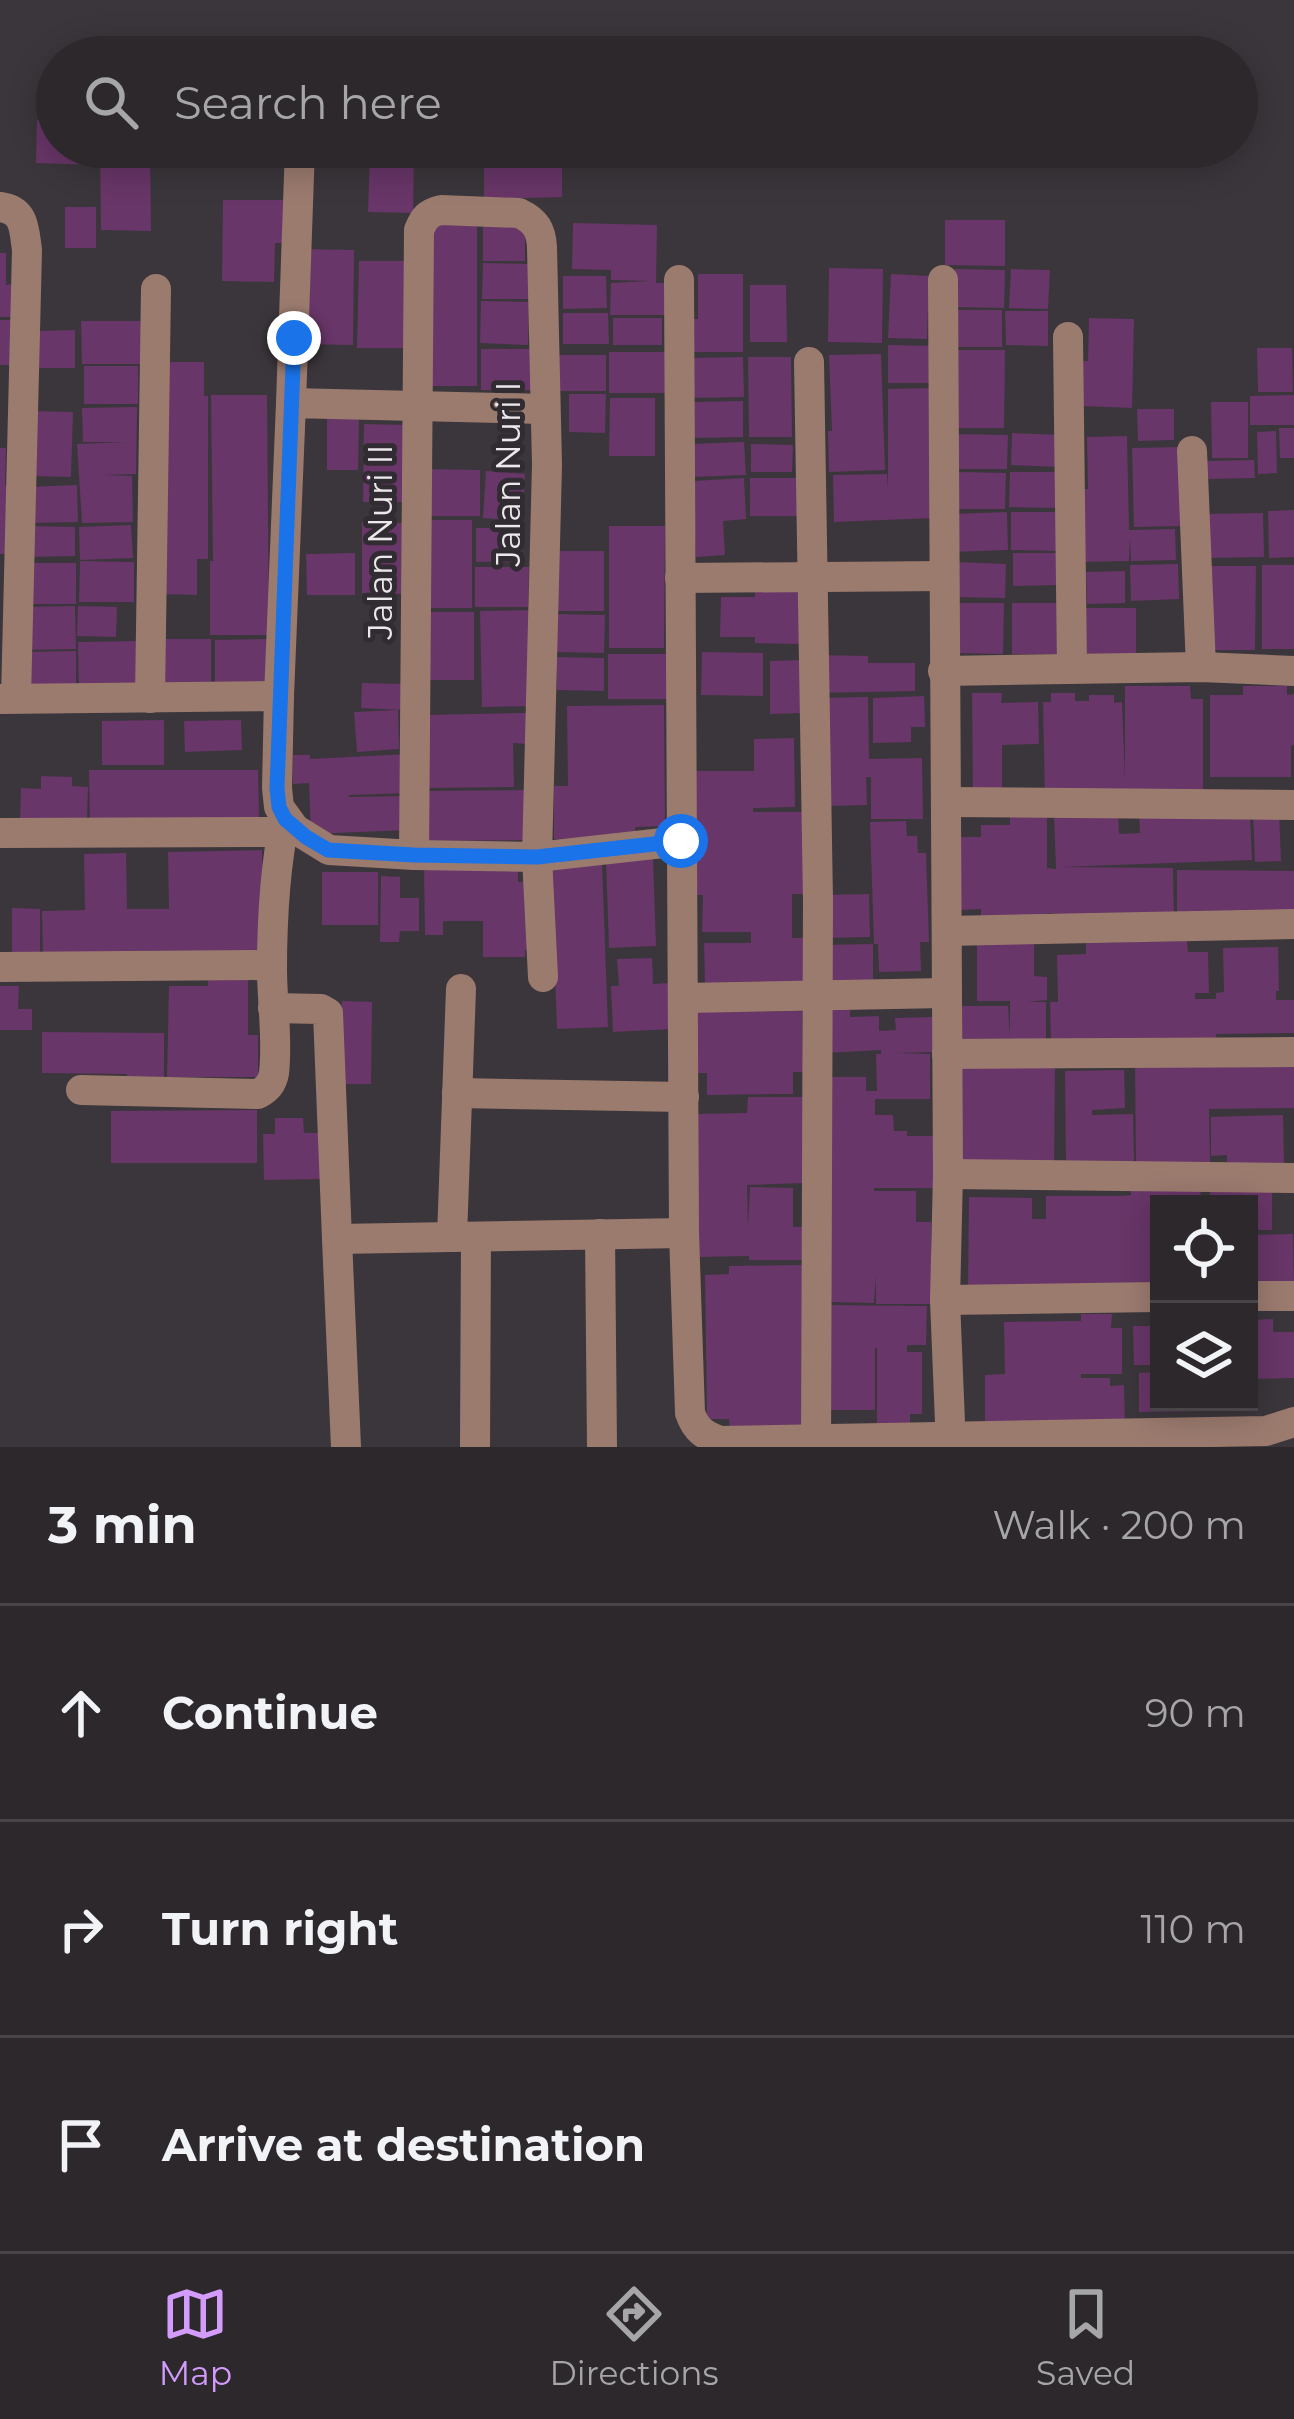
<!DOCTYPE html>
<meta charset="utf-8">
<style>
body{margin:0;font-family:Montserrat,sans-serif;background:#383438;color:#f1f3f6}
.controls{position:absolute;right:36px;bottom:36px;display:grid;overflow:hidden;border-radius:0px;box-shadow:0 6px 30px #0003}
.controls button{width:108px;height:108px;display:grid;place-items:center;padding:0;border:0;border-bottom:3px solid #484448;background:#2c282c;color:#f1f3f6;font:60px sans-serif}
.stop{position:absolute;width:36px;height:36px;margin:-27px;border:9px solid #1a73e8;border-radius:50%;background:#fff}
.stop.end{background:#1a73e8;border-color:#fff;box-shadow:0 3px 12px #0008}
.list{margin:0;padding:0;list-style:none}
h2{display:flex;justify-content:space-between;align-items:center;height:156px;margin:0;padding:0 48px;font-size:51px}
h2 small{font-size:39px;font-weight:400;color:#a6a6a9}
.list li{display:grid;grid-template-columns:78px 1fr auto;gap:36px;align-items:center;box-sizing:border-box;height:216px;padding:0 48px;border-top:3px solid #484448}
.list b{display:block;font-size:45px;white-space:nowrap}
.list em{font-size:39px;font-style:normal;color:#a6a6a9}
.icon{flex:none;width:66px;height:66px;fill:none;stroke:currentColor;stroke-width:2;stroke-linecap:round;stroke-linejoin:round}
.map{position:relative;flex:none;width:1294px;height:1447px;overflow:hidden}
.search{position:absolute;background:#2c282c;box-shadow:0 6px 30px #0003;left:36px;right:36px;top:36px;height:132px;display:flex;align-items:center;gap:30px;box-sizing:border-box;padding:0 42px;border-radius:66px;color:#a6a6a9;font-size:45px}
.sheet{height:804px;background:#2c282c}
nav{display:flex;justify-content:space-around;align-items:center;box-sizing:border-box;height:168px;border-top:3px solid #484448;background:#2c282c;font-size:33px;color:#a6a6a9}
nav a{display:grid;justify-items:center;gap:6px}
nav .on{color:#d39cfc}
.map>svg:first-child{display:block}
.building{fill:#683668}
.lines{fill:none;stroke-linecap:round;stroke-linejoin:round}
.minor{stroke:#9c7b6f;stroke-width:30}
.route{stroke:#1a73e8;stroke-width:15}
.labels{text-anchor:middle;stroke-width:10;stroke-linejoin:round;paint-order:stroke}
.street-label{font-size:33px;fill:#ebe8eb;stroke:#312c31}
</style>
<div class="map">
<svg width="1294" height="1447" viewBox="0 0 1294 1447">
<rect width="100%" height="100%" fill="#3b363b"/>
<g class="building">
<polygon points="37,120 57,120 57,147 94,147 94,165 36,163"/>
<polygon points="484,147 562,148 562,197 484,199"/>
<polygon points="100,148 150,148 151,231 101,230"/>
<polygon points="370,154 414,156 413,213 368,212"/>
<polygon points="223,200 283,200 283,243 275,243 274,282 222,281"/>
<rect x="65" y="207" width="31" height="41"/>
<polygon points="945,220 1005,220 1005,266 945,265"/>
<polygon points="573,223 657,225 656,283 666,283 666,315 610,315 611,283 650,281 611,280 611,270 572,269"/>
<polygon points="525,224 525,261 483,261 483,225"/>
<polygon points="430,225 477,225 477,386 426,386"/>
<polygon points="300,249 354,250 353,345 299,344"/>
<polygon points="0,253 6,253 6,285 11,284 12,317 0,317"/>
<polygon points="359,261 405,261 404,348 357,348"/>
<polygon points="483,263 530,264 530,299 482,299"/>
<polygon points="829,268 883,269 882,343 828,342"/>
<polygon points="955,269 1005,270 1004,308 955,307"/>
<polygon points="1011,269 1050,270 1048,309 1009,308"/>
<polygon points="698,274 743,274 743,352 693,352 693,319 698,319"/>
<polygon points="891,274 929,276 927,339 888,338"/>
<polygon points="563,276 606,276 607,308 563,309"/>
<polygon points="750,285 786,285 787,342 750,342"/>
<polygon points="481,301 529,302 528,345 480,343"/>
<rect x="947" y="310" width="55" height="37"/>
<polygon points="1005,311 1048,311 1048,346 1006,345"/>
<polygon points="563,313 608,313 609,344 563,344"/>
<rect x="613" y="318" width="49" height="27"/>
<polygon points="1089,318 1134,319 1132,408 1081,406 1081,361 1088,361"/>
<rect x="0" y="320" width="14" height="45"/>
<polygon points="81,321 142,321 142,364 82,364"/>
<polygon points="75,330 75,368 36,368 36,331"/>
<polygon points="888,345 939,346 940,383 888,383"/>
<polygon points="1257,348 1292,348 1293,392 1258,392"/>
<polygon points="481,349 531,349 532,390 481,390"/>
<polygon points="948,350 1005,350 1004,428 948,428"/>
<rect x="609" y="352" width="57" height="41"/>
<polygon points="881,354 885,470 829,472 828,431 832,431 829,355"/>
<rect x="556" y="355" width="50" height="36"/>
<polygon points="743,357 744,397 691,398 690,358"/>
<polygon points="748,357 791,357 792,437 749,437"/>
<polygon points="161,362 204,362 204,396 208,396 208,559 197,559 197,595 161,594"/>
<rect x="84" y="366" width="54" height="38"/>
<polygon points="933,388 934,518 834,522 833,475 887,474 888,489 888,389"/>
<polygon points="569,394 606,394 605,433 569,432"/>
<polygon points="211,395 267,395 269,635 210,635 210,561 213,561"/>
<polygon points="1294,395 1294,425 1250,425 1250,396"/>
<polygon points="610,398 655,398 655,456 609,456"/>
<polygon points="743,401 743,437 693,438 692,402"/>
<polygon points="1211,402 1248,402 1248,458 1212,458"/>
<polygon points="137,407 136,474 104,475 132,476 133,522 82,523 77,444 127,442 83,442 82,408"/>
<polygon points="1137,409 1174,409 1174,440 1138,441"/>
<polygon points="30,411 73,412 71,477 28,476"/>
<polygon points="327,417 359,417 358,470 327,470"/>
<polygon points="364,424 407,425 406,502 363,502"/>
<polygon points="1279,428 1294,428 1294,458 1280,458"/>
<polygon points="1276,431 1277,473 1258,474 1257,432"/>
<polygon points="1012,433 1060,435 1059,467 1011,465"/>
<polygon points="955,434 1008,435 1007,469 955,469"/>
<polygon points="1127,436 1129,530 1175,529 1176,560 1131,561 1130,538 1129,561 1079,562 1078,489 1088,489 1087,437"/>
<polygon points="744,442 746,475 691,477 690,444"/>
<polygon points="751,444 793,445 792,472 751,472"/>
<polygon points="1181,447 1183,526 1134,527 1132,448"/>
<polygon points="0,448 6,448 5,485 13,485 12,554 0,554"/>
<polygon points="1254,460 1255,478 1206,479 1205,461"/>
<polygon points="422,469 480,470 480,516 421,516"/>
<polygon points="486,471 525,474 522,521 483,518"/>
<polygon points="958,472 1006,473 1005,509 958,509"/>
<polygon points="1010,472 1063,472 1062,508 1009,507"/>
<polygon points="744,478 746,519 723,521 725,555 696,557 693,481"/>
<rect x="750" y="478" width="48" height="38"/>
<polygon points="77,485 78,522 28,523 28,487"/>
<polygon points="1294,510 1294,557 1269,558 1268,511"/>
<polygon points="1007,512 1008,550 953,552 952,514"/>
<polygon points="1011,512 1061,512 1060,551 1011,550"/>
<polygon points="1263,513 1264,557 1203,558 1203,514"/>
<rect x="418" y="520" width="54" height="88"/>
<polygon points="362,522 405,523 405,594 362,593"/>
<polygon points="131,525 133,558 80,560 79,527"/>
<polygon points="29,526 75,527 75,556 29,557"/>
<polygon points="609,526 665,526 664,648 609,648"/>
<polygon points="476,528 522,528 522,561 476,562"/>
<rect x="553" y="551" width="51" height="60"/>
<polygon points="355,553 355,595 307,595 306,554"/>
<polygon points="1013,553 1063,553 1063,585 1013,586"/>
<polygon points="80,561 134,562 134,602 79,602"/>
<polygon points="956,562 1006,564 1005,598 955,597"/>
<rect x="25" y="563" width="51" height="41"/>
<polygon points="1178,564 1179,599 1131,601 1130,565"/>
<rect x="1262" y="565" width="32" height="84"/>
<polygon points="1209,566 1256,566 1255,650 1208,650"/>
<polygon points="475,567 529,567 528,607 475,607"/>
<polygon points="1125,571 1125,603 1087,604 1086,572"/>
<polygon points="755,587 801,588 801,644 755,643 755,637 720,637 721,597 755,597"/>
<polygon points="955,603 1004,603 1003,654 954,653"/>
<rect x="1012" y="603" width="49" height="51"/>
<polygon points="75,606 76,649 22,650 21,607"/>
<polygon points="78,606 117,607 116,637 77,636"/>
<rect x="1083" y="608" width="53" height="49"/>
<polygon points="532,610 534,706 482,707 480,611"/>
<rect x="424" y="612" width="50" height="68"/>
<polygon points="554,614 605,615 604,653 553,652"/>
<rect x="161" y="639" width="50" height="52"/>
<polygon points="267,639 268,686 215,687 215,640"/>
<polygon points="140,641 141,694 79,696 78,642"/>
<polygon points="76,651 76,693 23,694 24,652"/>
<polygon points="702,652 763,653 763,696 701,695"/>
<rect x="608" y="654" width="64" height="45"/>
<polygon points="816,655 868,656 868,663 915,663 915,691 816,693"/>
<polygon points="557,657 604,658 604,691 557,690"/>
<polygon points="803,660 803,713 770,714 770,661"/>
<polygon points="362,683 404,684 403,710 361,708"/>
<polygon points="1125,686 1190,686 1191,699 1203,699 1203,795 1045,800 1043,702 1051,702 1051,693 1075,693 1075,701 1089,701 1089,695 1114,695 1114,703 1122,702 1125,780"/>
<polygon points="1243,686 1287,686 1287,695 1294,694 1294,745 1291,746 1291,777 1210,777 1210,695 1243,695"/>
<polygon points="972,693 1002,693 1001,703 1038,702 1039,744 1002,745 1002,798 973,799"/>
<polygon points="924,696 925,727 911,727 911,742 873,743 873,698"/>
<polygon points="868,697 869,759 922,758 923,819 871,819 871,777 866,777 867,805 826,806 816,698"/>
<polygon points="664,705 665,826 635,827 636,838 554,839 554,786 568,786 567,706"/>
<polygon points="398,710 399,749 357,752 354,712"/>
<polygon points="527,713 526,744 513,743 514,787 426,788 425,715"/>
<polygon points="164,720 164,765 102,765 102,721"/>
<polygon points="241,720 242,750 185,752 184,721"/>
<polygon points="794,738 795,807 753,808 753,812 809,812 810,894 792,894 792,938 806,938 806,988 705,986 704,943 751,943 751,932 702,932 703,895 693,895 692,771 754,771 754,739"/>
<polygon points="408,754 409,793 349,795 349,797 407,796 408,830 311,834 309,783 293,784 293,755 310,755 310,759"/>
<polygon points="89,770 258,770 259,820 90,823"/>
<polygon points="41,776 72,777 72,786 88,787 87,824 20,822 21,788 41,789"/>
<polygon points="525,790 526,840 426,841 425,791"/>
<polygon points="1139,810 1250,816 1252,860 1061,867 1173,868 1174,919 1058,920 1058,914 1047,913 1048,917 981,918 981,909 961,910 956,837 981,837 981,825 1010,825 1010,811 1047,811 1047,868 1056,869 1054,816 1118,813 1119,834 1140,833"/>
<polygon points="1279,811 1281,861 1255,862 1253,812"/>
<polygon points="906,821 907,836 917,836 918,853 926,853 929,942 920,942 921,971 879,972 878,944 874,944 870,822"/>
<polygon points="262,850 263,955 43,959 42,911 85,910 84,854 126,853 127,909 169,909 168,852"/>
<polygon points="653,859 656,946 609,948 606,861"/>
<polygon points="602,861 608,1027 557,1029 551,862"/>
<polygon points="518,866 518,882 524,882 525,916 534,916 534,949 525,950 525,957 483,957 483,921 443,921 443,935 425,935 424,869"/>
<polygon points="1177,870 1294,871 1294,922 1177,921"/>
<rect x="322" y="872" width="56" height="53"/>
<polygon points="381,876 400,877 400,898 419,898 419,931 400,931 399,942 380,942"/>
<polygon points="869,894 870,937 823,938 821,895"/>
<polygon points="12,908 40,909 40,956 12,955"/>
<polygon points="1187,941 1188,952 1208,952 1209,993 1195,993 1195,999 1216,999 1216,993 1224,992 1223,948 1278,947 1279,991 1276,991 1276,1000 1294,1000 1294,1033 1216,1034 1216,1044 1051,1041 1050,1002 1058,1002 1057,955 1086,954 1086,943"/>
<polygon points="873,944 873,990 822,991 820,945"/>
<polygon points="977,944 1034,944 1034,976 1047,977 1047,1000 1027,1002 1046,1002 1046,1049 956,1048 955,1006 1008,1006 1010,1036 1010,1001 977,1001"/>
<polygon points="652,958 653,984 669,983 671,1029 613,1032 611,986 619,986 617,959"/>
<polygon points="208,980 248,980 248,1035 258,1035 258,1077 167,1077 169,986 208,986"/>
<polygon points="0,986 19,986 18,1009 32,1009 32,1030 0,1030"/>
<polygon points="342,1001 372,1002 371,1084 341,1084"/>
<polygon points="850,1005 850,1017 879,1016 879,1031 896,1030 895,1018 933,1017 934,1052 897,1053 930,1054 930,1099 875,1099 875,1115 893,1115 894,1131 907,1131 907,1136 933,1136 933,1188 874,1188 874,1191 916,1191 916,1222 931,1222 931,1304 876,1304 876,1275 874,1303 829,1302 823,1077 866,1077 866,1091 877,1091 876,1054 881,1054 881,1050 824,1053 822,1006"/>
<polygon points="802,1011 803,1072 793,1072 793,1094 707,1095 707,1073 696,1073 696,1012"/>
<polygon points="42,1032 164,1033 164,1081 127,1081 127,1074 42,1073"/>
<polygon points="1294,1057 1294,1108 1209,1109 1210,1162 1136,1163 1135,1059"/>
<polygon points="959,1065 1055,1066 1054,1170 959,1169"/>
<polygon points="1124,1070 1125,1108 1092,1110 1092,1115 1133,1114 1134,1163 1066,1164 1065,1071"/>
<polygon points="748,1097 803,1097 803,1183 747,1185 748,1227 750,1187 793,1188 793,1227 804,1227 804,1260 749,1260 749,1256 695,1257 693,1114 747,1113"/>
<polygon points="257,1110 257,1163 111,1163 111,1111"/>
<polygon points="1283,1115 1284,1163 1227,1165 1227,1155 1211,1156 1211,1117"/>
<polygon points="275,1118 303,1118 304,1133 319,1133 320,1179 264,1180 263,1134 275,1134"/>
<polygon points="1272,1182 1272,1230 1249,1230 1249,1204 1210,1204 1210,1192"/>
<polygon points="1131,1183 1201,1184 1200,1204 1159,1204 1159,1291 968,1289 969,1197 1032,1198 1032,1219 1046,1219 1046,1196 1120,1196 1131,1195"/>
<polygon points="1293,1234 1294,1286 1249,1287 1249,1235"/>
<polygon points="806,1265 809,1429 730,1430 729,1419 707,1419 705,1275 729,1274 729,1266"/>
<polygon points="826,1305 927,1306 926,1345 907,1345 907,1352 922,1352 922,1414 910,1414 910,1427 877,1427 877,1348 875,1348 875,1410 826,1410"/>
<polygon points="1081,1314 1112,1314 1111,1328 1122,1328 1122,1374 1081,1374 1081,1378 1110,1378 1110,1386 1124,1385 1125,1423 985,1424 985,1375 1005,1374 1004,1322 1081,1321"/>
<polygon points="1273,1319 1273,1332 1294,1332 1294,1378 1249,1379 1249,1320"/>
<polygon points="1133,1326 1159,1326 1159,1365 1134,1365"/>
<polygon points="1159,1372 1159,1402 1203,1402 1203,1411 1139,1412 1139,1373"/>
</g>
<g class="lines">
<g class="minor">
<path d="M0,207C25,210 24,229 27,250L16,698"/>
<path d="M679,280L684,1233L690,1413C696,1430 704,1435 720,1441L1266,1431L1294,1422"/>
<polyline points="943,280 948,1174 945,1300 951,1447"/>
<polyline points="1068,337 1072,668"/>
<polyline points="809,362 818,901 816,1447"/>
<polyline points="291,403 300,147"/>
<polyline points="1192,451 1201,667"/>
<polyline points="680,578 944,576"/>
<polyline points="943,671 1201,667 1294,671"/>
<polyline points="279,696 291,403 545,409"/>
<polyline points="150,698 156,289"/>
<polyline points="0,699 279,696 277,788 279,807 295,829 329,850 414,855 537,857 681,841"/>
<polyline points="946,802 1294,805"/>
<polyline points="0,833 282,832"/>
<path d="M414,855L419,230C424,218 428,213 441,210L519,213C536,221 541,230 542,247L547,465L537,857L543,977"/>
<polyline points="947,931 1294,924"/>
<polyline points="0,967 272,965"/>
<polyline points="683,998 945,993"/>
<polyline points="273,1008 321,1009 328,1013 337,1239"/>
<polyline points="947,1054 1294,1052"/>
<path d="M81,1090L258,1094C267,1089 272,1084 274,1073C278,1039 272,1003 272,969C272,920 275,867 285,819"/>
<polyline points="457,1093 684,1097"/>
<polyline points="948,1174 1294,1178"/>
<polyline points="600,1234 602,1447"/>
<polyline points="452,1237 461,989"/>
<polyline points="1249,1296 1294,1296"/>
<polyline points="945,1300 1159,1297"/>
<polyline points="346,1447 337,1239 684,1233"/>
<polyline points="475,1447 476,1237"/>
</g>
</g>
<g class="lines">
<polyline class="route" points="294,338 277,788 279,807 285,819 306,837 328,850 414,855 537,857 681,841"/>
</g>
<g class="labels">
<g class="street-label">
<text transform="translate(508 474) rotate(-90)" y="12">Jalan Nuri I</text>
<text transform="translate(380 542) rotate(-90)" y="12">Jalan Nuri II</text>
</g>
</g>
</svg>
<div class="controls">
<button><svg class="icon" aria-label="locate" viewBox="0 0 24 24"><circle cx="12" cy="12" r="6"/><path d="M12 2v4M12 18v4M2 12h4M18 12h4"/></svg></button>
<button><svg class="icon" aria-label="layers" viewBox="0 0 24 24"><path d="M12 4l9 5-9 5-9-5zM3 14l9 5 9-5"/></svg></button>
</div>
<div class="stop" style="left:681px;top:841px"></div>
<div class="stop end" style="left:294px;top:338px"></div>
<div class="search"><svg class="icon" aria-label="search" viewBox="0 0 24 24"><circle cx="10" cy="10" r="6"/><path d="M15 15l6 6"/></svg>Search here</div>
</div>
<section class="sheet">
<h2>3 min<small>Walk · 200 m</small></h2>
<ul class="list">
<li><svg class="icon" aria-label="ahead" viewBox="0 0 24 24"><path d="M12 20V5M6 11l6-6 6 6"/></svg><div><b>Continue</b></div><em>90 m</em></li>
<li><svg class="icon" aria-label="right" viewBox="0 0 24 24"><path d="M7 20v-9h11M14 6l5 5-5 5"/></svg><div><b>Turn right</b></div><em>110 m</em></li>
<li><svg class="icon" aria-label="arrive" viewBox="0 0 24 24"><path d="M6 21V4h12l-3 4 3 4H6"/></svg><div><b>Arrive at destination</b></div></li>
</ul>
</section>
<nav>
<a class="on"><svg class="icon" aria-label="map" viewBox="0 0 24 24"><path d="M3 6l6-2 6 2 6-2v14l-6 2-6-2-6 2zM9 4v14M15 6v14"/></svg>Map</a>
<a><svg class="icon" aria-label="directions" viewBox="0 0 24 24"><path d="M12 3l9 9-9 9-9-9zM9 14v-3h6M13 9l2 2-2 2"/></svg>Directions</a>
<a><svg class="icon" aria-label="saved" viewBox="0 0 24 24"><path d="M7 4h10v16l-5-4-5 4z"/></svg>Saved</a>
</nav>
